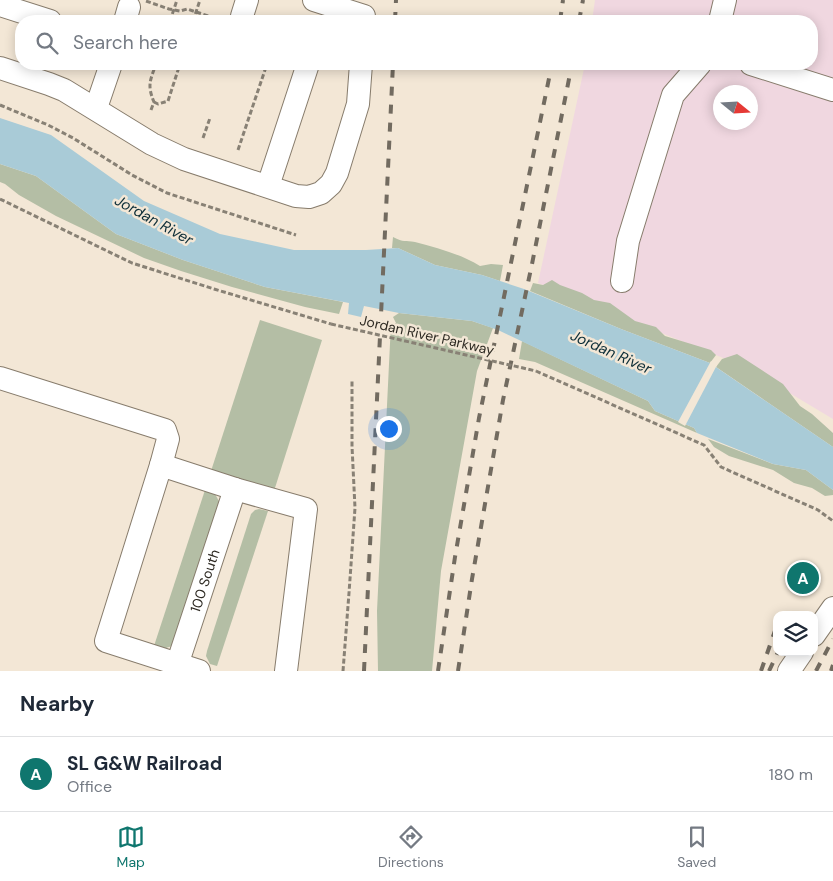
<!DOCTYPE html>
<style>
body{margin:0;font-family:"DM Sans",sans-serif;background:#f6f6f7;color:#1f2937}
.controls{position:absolute;right:15px;bottom:15px;display:grid;overflow:hidden;border-radius:10px;box-shadow:0 2px 12px #0003}
.controls button{width:45px;height:45px;display:grid;place-items:center;padding:0;border:0;border-bottom:1px solid #e0e1e3;background:#fff;color:#1f2937;font:25px sans-serif}
.compass{position:absolute;left:713px;top:85px;width:45px;height:45px;border-radius:50%;background:#fff;box-shadow:0 2px 12px #0003;rotate:108deg}
.you{position:absolute;left:388px;top:428px;width:18px;height:18px;margin:-12px;border:4px solid #fff;border-radius:50%;background:#1a73e8;box-shadow:0 0 0 8px #1a73e833}
.badge{display:grid;place-items:center;width:32px;height:32px;border-radius:50%;background:#0f766e;color:#fff;font-size:16px;font-weight:700}
.pin{position:absolute;translate:-50% -50%;border:2px solid #fff;box-shadow:0 1px 5px #0006}
.list{margin:0;padding:0;list-style:none}
h2{display:flex;justify-content:space-between;align-items:center;height:65px;margin:0;padding:0 20px;font-size:21px}
h2 small{font-size:16px;font-weight:400;color:#747a83}
.list li{display:grid;grid-template-columns:32px 1fr auto;gap:15px;align-items:center;box-sizing:border-box;height:75px;padding:0 20px;border-top:1px solid #e0e1e3}
.list b{display:block;font-size:19px;white-space:nowrap}
.list p{margin:0;font-size:16px;white-space:nowrap;color:#747a83}
.list em{font-size:16px;font-style:normal;color:#747a83}
.icon{flex:none;width:28px;height:28px;fill:none;stroke:currentColor;stroke-width:2;stroke-linecap:round;stroke-linejoin:round}
.map{position:relative;flex:none;width:833px;height:671px;overflow:hidden}
.search{position:absolute;background:#fff;box-shadow:0 2px 12px #0003;left:15px;right:15px;top:15px;height:55px;display:flex;align-items:center;gap:12px;box-sizing:border-box;padding:0 18px;border-radius:20px;color:#747a83;font-size:19px}
.sheet{height:140px;background:#fff}
nav{display:flex;justify-content:space-around;align-items:center;box-sizing:border-box;height:70px;border-top:1px solid #e0e1e3;background:#fff;font-size:14px;color:#747a83}
nav a{display:grid;justify-items:center;gap:2px}
nav .on{color:#0f766e}
.map>svg:first-child{display:block}
.industrial{fill:#f0d7e0;fill-rule:evenodd}
.green{fill:#b4bea5}
.water{fill:#a9cbd7}
.pier{fill:#f3e7d6}
.lines{fill:none;stroke-linecap:round;stroke-linejoin:round}
.minor-casing{stroke:#877c6c;stroke-width:24}
.path{stroke:#888175;stroke-width:3;stroke-dasharray:5 2.5;stroke-linecap:butt}
.minor{stroke:#fff;stroke-width:22}
.rail{stroke:#726b60;stroke-width:4;stroke-dasharray:9 9;stroke-linecap:butt}
.path-bridge{stroke:#888175;stroke-width:3;stroke-dasharray:5 2.5;stroke-linecap:butt}
.labels{text-anchor:middle;stroke-width:5;stroke-linejoin:round;paint-order:stroke}
.street-label{font-size:14px;fill:#2e2a23;stroke:#f3e7d6}
.water-label{font-size:15px;font-style:italic;fill:#0d2e38;stroke:#f3e7d6}
</style>
<div class="map">
<svg width="833" height="671" viewBox="0 0 833 671">
<rect width="100%" height="100%" fill="#f3e7d6"/>
<path class="industrial" d="M595,0H833V419L748,368L538,283L585,64H812V21H592ZM720,92H750V122H720Z"/>
<g class="green">
<polygon points="0,164 36,176 116,234 183,260 265,287 343,302 339,314 305,307 232,287 181,271 144,258 56,216 19,195 5,184 0,182"/>
<path d="M393,237C404,243 405,240 415,242C437,248 461,254 480,266L491,264L503,265L500,281L482,275L435,265L398,248H392Z"/>
<polygon points="552,280 560,285 582,293 594,300 610,303 635,321 656,327 665,336 711,350 716,355 710,363 621,329 530,291 533,283 543,285"/>
<polygon points="399,313 472,321 493,328 477,371 441,571 432,671 378,671 377,611 391,323 396,323 393,317"/>
<polygon points="260,320 322,340 274,491 211,471"/>
<polygon points="522,341 648,401 655,411 694,428 697,433 535,362 519,359"/>
<polygon points="737,354 783,384 800,406 812,414 833,433 833,447 716,367 722,359"/>
<polygon points="708,439 773,464 806,470 833,490 833,495 825,496 812,488 794,483 773,470 729,456 714,447"/>
<polygon points="205,490 215,494 220,503 172,646 163,649 154,646"/>
<polygon points="259,509 268,511 217,666 210,664 206,656 207,651 251,514 255,510"/>
</g>
<polygon class="water" points="0,118 51,135 144,201 220,234 294,250 366,250 398,248 435,265 482,275 524,289 621,329 710,363 833,447 833,490 806,470 773,464 697,433 694,428 655,411 648,401 498,330 472,321 399,313 364,306 361,317 348,314 349,303 265,287 183,260 116,234 36,176 0,164"/>
<polygon class="pier" points="711,361 717,365 685,426 678,422"/>
<g class="lines">
<g class="minor-casing">
<g id="minor">
<polyline points="314,0 364,16"/>
<polyline points="0,5 50,21"/>
<polyline points="242,16 247,0"/>
<polyline points="125,21 129,7"/>
<polyline points="720,21 725,0"/>
<polyline points="751,64 833,90"/>
<polyline points="0,68 49,84 64,90 152,144 184,159 296,196 309,197 321,193 331,184 337,173 358,104 361,64"/>
<polyline points="96,108 111,64"/>
<polyline points="268,186 308,64"/>
<polyline points="622,281 628,241 673,95 700,64"/>
<polyline points="0,378 165,430 168,439 161,465"/>
<polyline points="814,635 833,608"/>
<path id="s1" d="M175,671L235,489"/>
<polyline points="199,671 106,641 161,465 235,489 306,509 286,671"/>
<polyline points="789,671 802,652"/>
</g>
</g>
<g class="path">
<polyline points="146,1 169,9 180,11 187,9 224,21"/>
<polyline points="170,21 177,0"/>
<polyline points="193,21 200,0"/>
<polyline points="154,102 158,104 168,101 180,64"/>
<polyline points="0,105 48,125 73,138 132,175 167,193 296,235"/>
<path d="M151,110L154,102C147,85 150,81 156,64"/>
<polyline points="203,138 210,118"/>
<polyline points="238,150 267,64"/>
<polyline points="0,199 132,263 214,289 331,324"/>
<polyline points="536,371 704,445 721,467 818,510 833,521"/>
<polyline points="343,671 349,593 355,508 352,446 352,380"/>
</g>
<use href="#minor" class="minor"/>
<g class="rail">
<polyline points="395,21 396,0"/>
<polyline points="560,21 563,0"/>
<polyline points="579,21 583,0"/>
<polyline points="364,671 393,64"/>
<polyline points="438,671 455,557 479,418 552,64"/>
<polyline points="458,671 472,579 503,400 532,264 572,64"/>
<polyline points="761,671 777,625"/>
<polyline points="769,671 778,652"/>
<polyline points="816,671 833,639"/>
<polyline points="831,671 833,665"/>
</g>
<polyline class="path-bridge" points="331,324 536,371"/>
</g>
<g class="labels">
<g class="street-label">
<text transform="translate(427 335) rotate(13)" y="5">Jordan River Parkway</text>
<text dy="5" stroke="none"><textPath href="#s1" startOffset="95">100 South</textPath></text>
</g>
<g class="water-label">
<text transform="translate(154 220) rotate(29)" y="5">Jordan River</text>
<text transform="translate(611 352) rotate(24)" y="5">Jordan River</text>
</g>
</g>
</svg>
<div class="controls">
<button><svg class="icon" aria-label="layers" viewBox="0 0 24 24"><path d="M12 4l9 5-9 5-9-5zM3 14l9 5 9-5"/></svg></button>
</div>
<svg class="compass" viewBox="-18 -18 36 36"><path d="M0-13l5 13h-10z" fill="#e53935"/><path d="M0 13l5-13h-10z" fill="#747a83"/></svg>
<div class="you"></div>
<div class="pin badge" style="left:803px;top:578px">A</div>
<div class="search"><svg class="icon" aria-label="search" viewBox="0 0 24 24"><circle cx="10" cy="10" r="6"/><path d="M15 15l6 6"/></svg>Search here</div>
</div>
<section class="sheet">
<h2>Nearby<small></small></h2>
<ul class="list">
<li><span class="badge">A</span><div><b>SL G&amp;W Railroad</b><p>Office</p></div><em>180 m</em></li>
</ul>
</section>
<nav>
<a class="on"><svg class="icon" aria-label="map" viewBox="0 0 24 24"><path d="M3 6l6-2 6 2 6-2v14l-6 2-6-2-6 2zM9 4v14M15 6v14"/></svg>Map</a>
<a><svg class="icon" aria-label="directions" viewBox="0 0 24 24"><path d="M12 3l9 9-9 9-9-9zM9 14v-3h6M13 9l2 2-2 2"/></svg>Directions</a>
<a><svg class="icon" aria-label="saved" viewBox="0 0 24 24"><path d="M7 4h10v16l-5-4-5 4z"/></svg>Saved</a>
</nav>
